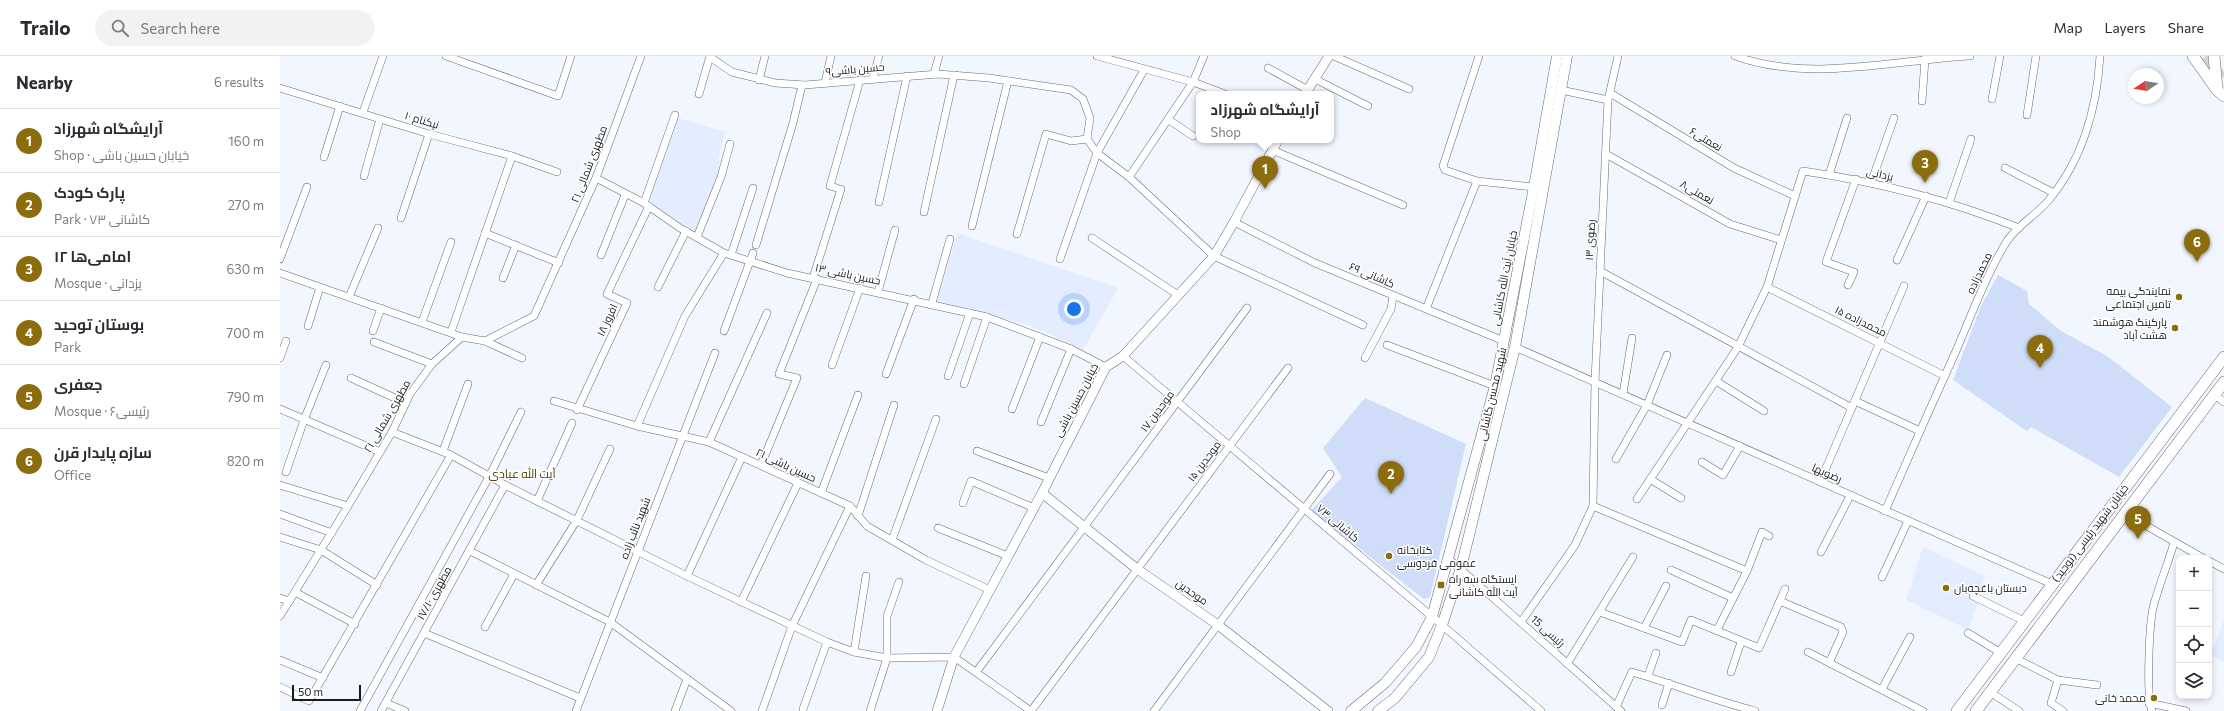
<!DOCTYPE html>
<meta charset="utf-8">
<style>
body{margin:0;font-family:Commissioner,Cairo,sans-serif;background:#f2f2f3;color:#2b2b33}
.controls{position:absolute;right:12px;bottom:12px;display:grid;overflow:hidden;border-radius:8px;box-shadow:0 2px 6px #0003}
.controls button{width:36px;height:36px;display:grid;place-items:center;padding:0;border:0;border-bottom:1px solid #e1e1e2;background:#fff;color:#2b2b33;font:20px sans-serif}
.compass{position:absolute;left:1848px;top:12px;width:36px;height:36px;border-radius:50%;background:#fff;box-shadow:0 2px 6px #0003;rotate:258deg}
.scale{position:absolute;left:12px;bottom:10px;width:69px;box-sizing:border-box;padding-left:4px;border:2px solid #191b1f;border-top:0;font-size:11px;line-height:14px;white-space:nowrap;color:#191b1f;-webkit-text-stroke:3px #fff;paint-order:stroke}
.you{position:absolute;left:794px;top:253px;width:14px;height:14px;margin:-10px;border:3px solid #fff;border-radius:50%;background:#1a73e8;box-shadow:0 0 0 6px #1a73e833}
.badge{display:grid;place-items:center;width:26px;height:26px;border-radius:50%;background:#8b6d0e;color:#fff;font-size:13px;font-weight:700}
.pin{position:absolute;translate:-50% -33px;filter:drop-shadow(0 1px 2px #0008)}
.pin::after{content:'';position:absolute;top:21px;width:14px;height:12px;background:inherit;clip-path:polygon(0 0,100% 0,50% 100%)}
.popup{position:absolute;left:916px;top:35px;width:138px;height:52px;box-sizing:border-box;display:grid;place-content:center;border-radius:8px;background:#fff;filter:drop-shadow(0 1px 3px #0005);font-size:13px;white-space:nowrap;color:#7c7c81}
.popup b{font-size:15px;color:#2b2b33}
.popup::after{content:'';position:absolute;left:50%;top:100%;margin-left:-8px;border:8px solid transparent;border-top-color:#fff}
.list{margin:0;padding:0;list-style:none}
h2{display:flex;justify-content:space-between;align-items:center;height:52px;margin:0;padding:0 16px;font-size:17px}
h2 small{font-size:13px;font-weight:400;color:#7c7c81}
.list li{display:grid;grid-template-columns:26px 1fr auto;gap:12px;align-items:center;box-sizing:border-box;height:64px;padding:0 16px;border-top:1px solid #e1e1e2}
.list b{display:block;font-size:15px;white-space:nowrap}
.list p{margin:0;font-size:13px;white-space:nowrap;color:#7c7c81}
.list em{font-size:13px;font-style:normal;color:#7c7c81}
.icon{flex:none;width:22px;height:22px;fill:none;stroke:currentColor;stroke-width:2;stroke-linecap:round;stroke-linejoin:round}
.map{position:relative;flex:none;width:1944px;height:655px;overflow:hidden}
header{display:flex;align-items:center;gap:24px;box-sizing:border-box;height:56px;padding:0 20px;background:#fff;border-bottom:1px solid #e1e1e2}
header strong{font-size:19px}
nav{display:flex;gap:22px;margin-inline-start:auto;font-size:14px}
.search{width:280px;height:36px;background:#f2f2f3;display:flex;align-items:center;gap:10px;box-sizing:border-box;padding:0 14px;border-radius:22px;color:#7c7c81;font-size:15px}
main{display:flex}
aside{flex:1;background:#fff}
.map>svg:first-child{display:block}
.built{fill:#e4ecff}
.green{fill:#d0ddf9}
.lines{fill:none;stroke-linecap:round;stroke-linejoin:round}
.primary-tunnel{stroke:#d1d5dd;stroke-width:11;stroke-dasharray:11 5.5;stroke-linecap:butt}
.minor-casing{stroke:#666a74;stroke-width:8}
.tertiary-casing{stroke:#666a74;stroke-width:10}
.secondary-casing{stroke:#666a74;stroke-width:11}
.primary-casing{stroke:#666a74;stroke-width:12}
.minor{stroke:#fff;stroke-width:7}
.tertiary{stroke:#fff;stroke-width:9}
.secondary{stroke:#fff;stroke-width:10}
.primary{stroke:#fff;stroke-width:11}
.poi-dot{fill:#8b6d0e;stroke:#fff;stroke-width:1.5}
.labels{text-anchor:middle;stroke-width:3;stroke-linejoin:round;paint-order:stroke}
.street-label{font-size:11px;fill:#191b1f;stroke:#fff}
.poi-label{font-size:11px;fill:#191b1f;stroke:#fff;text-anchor:end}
.neighbourhood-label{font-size:12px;fill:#574200;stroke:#fff}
</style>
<header>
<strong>Trailo</strong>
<div class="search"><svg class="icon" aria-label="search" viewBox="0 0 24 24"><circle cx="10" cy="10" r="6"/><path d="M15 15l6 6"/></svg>Search here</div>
<nav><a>Map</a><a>Layers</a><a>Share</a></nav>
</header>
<main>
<aside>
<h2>Nearby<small>6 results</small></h2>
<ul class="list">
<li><span class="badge">1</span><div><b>آرایشگاه شهرزاد</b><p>Shop · خیابان حسین باشی</p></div><em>160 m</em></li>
<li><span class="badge">2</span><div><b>پارک کودک</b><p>Park · کاشانی ۷۳</p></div><em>270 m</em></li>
<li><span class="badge">3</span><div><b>۱۲ امامی‌ها</b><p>Mosque · یزدانی</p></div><em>630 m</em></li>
<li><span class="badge">4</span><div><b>بوستان توحید</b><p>Park</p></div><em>700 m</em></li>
<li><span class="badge">5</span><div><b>جعفری</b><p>Mosque · رئیسی۶</p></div><em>790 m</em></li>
<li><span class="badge">6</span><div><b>سازه پایدار قرن</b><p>Office</p></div><em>820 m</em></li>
</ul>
</aside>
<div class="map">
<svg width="1944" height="655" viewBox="0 0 1944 655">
<rect width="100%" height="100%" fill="#f1f6ff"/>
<g class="built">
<polygon points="398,62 445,76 438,103 441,111 415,176 368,145"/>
<polygon points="677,177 838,232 803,294 749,269 656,245"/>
<polygon points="1643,491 1705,520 1689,574 1626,544"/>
<polygon points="1944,564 1944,606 1930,600"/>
</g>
<g class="green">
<polygon points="1718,219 1747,235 1749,248 1781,275 1827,300 1892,351 1839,421 1751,371 1747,375 1673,324 1701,250"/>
<polygon points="1085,342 1186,388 1150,541 1144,543 1031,455 1062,421 1043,392"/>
</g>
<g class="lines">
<polyline class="primary-tunnel" points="1926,0 1944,25"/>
<g class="minor-casing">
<g id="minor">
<polyline points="166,0 278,40 291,0"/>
<polyline points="817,0 913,26 945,38"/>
<polyline points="1054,0 1129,33"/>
<polyline points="1199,0 1163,110 1165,114 1197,125 1254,131"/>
<path d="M1455,0C1530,27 1613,4 1690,0"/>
<polyline points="430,1 452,16 495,27 525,29 658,18 709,22 791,34 803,43 810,62 807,83"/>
<polyline points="988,12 1028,34"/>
<polyline points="654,18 659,0"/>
<polyline points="593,22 599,0"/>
<polyline points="1035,23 1088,50"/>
<polyline points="479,24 485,0"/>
<polyline points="545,27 551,0"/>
<polyline points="0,32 149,78 232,100 277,116"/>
<polyline points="1281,34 1328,44"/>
<polyline points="1330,37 1454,112 1515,140"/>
<polyline points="419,38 430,0"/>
<polyline points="1712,43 1720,0"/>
<polyline points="1642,45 1645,3"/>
<polyline points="83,56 103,0"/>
<polyline points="1747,59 1756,0"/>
<polyline points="889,64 913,80"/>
<polyline points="807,83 817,97 849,121 934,200 1083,269"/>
<polyline points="992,94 1123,149"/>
<polyline points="1326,98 1450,168 1501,184"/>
<polyline points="44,101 60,50"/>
<polyline points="1725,112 1774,137"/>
<polyline points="1549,119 1567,62"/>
<polyline points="84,120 100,63"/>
<polyline points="849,121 913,26 924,0"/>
<polyline points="316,122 364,147 400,172 444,197 507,217 707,261 791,293 826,311"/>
<polyline points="1591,127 1614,62"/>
<polyline points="557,132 550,130 580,24"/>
<polyline points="599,146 627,20"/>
<polyline points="364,147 395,59"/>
<polyline points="1669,147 1691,83"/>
<polyline points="644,156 674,19"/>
<polyline points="121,162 149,78"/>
<polyline points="954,166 1035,207 1224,285"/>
<polyline points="692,170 728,25"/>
<polyline points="205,177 279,207"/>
<polyline points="737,178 766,78 791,85 807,83"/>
<polyline points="417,181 441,121 450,88"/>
<polyline points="812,182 898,239"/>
<polyline points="476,189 513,67 522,29"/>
<polyline points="321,199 345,139"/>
<polyline points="451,199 473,132"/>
<polyline points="0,203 27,131"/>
<polyline points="780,203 817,97 864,14"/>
<polyline points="1617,204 1646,140"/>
<polyline points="1320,215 1572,352"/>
<polyline points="0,217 182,281"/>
<polyline points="223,222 236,189"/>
<polyline points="533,222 561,133"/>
<polyline points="1568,229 1574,216 1546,206 1576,123"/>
<polyline points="378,231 406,175"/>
<polyline points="1487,231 1665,320"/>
<polyline points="598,236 615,174"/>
<polyline points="69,241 98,172"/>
<polyline points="652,247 670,183"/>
<polyline points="1146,253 1197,125"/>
<polyline points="142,266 171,186"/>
<polyline points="28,270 40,231"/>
<polyline points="93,275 101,252"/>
<polyline points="444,275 473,197"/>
<polyline points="171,276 232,100"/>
<polyline points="205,285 242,302"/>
<polyline points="94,286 152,308"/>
<polyline points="1107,289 1215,330"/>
<polyline points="1235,291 1772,528"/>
<polyline points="843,300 1162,569 1261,655"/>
<polyline points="0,302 6,285"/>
<polyline points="1085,302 1111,253 1113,240"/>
<polyline points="552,309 580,232"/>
<polyline points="606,318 634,243"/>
<polyline points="668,320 690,257"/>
<polyline points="71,322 126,347"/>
<polyline points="1436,325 1484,355"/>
<polyline points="684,328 707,261"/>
<polyline points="1343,338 1352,282"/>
<polyline points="1934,338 1944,346"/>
<polyline points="274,345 357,370 429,386 570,450 587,470 646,504 710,534"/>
<polyline points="1575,345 1640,375"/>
<polyline points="0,353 100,396"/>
<polyline points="732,353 760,281"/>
<polyline points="297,354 347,247 327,238 369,150"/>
<polyline points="761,366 791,293"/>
<polyline points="357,370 405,260 444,197"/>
<polyline points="112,376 171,399 225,429 407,520 547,586 574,596 607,602 674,601 751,655"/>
<polyline points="429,386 487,257"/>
<polyline points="163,395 188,328"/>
<polyline points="697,395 769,422"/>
<polyline points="1336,403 1367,349 1387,299"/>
<polyline points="1422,406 1443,419 1460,390"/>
<polyline points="481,409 517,322 499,318 537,223"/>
<polyline points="6,416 24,364 46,309"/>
<polyline points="1370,423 1401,442"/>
<polyline points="1540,426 1624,230"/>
<polyline points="0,429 68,450"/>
<polyline points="541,437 578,339"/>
<path d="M1357,443L1458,291L1487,231L1523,115C1598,126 1669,144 1739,172"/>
<polyline points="257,445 292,367"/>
<polyline points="683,447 691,425 754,452"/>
<polyline points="1313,450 1467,515"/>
<path d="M1605,455C1628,402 1652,348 1676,295C1691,260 1707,217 1727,185C1737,170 1756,159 1768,145C1802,105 1817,52 1820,0"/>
<polyline points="1844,457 1923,502"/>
<polyline points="0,458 52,477"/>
<polyline points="578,460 614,349"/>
<polyline points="658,472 728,500"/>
<polyline points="0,481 41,494 97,529"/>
<polyline points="612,484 656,363"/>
<polyline points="190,495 330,566 451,655"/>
<polyline points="1541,496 1570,440"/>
<polyline points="1168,502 1341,655"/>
<polyline points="1929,505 1944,513"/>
<polyline points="1391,514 1453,542"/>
<polyline points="407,520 462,401"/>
<polyline points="1602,521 1628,465"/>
<polyline points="256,529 297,464 330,393"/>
<polyline points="15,536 75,568"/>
<polyline points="1693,540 1746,566"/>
<polyline points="0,542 10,545"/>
<polyline points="1500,545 1561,571 1563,576 1549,607"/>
<polyline points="461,546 518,427"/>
<polyline points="1320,556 1402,586 1411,564 1479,592 1505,533"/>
<polyline points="0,560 68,450 112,376 130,338 152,308 182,281 205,285 254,260 316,122 361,0"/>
<polyline points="1241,566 1295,489 1313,450 1315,325 1328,44 1338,0"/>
<polyline points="205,571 234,518"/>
<polyline points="1364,572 1386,530"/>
<polyline points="1437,574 1467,515 1482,476 1489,480"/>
<polyline points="144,577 300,642"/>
<polyline points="1688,577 1721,597"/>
<polyline points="574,596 586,520"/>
<polyline points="1528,596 1643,655"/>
<polyline points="1735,602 1778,624 1817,629"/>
<polyline points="0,604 43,622"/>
<polyline points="1287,608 1353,501"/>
<polyline points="697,615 967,252"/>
<polyline points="1451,616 1461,586"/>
<polyline points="1368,620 1376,597"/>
<polyline points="1778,624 1771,647 1783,655"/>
<polyline points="0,631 29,645 171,399"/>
<polyline points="1602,633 1630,581"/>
<polyline points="1710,636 1739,655"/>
<polyline points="106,647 125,655"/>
<polyline points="1869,647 1906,655"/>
<polyline points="1382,649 1389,627"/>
<path d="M1336,651L1352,616C1393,628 1433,644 1475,655"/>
<polyline points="523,653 547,586"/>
<polyline points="80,655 210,419 241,356"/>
<polyline points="101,655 225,429"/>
<polyline points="296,655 435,297"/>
<polyline points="395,655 407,623"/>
<polyline points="482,655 512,570 570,450"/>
<polyline points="590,655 607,602 607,560 619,526"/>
<polyline points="751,655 1008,312"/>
<polyline points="874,655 1050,418"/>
<path d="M1872,655C1866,640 1869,565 1874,548C1880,527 1888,507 1894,487"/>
</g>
</g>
<g class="tertiary-casing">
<g id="tertiary">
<polyline points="1025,38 1049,0"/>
<polyline points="762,437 857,513 938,569 1048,655"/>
<polyline points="657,655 674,601 762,437 826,311 843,300 934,200 954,166 998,84"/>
</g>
</g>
<g class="secondary-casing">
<g id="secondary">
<polyline points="1071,655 1105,627 1136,591 1152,561 1215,330 1254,131 1277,0"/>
<polyline points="1098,655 1115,642 1149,601 1162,569 1181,512 1235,291 1287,0"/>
</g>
</g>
<g class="primary-casing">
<g id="primary">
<polyline points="1913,0 1937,34 1944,40"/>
<polyline points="1934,0 1937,33"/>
<polyline points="1677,655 1944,301"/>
<polyline points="1696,655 1944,326"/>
</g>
</g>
<use href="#minor" class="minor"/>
<use href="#tertiary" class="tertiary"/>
<use href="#secondary" class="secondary"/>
<use href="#primary" class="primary"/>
</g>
<g class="poi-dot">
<circle cx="1899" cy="241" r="4"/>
<circle cx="1895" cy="272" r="4"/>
<circle cx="1109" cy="500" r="4"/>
<rect x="1157" y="525" width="8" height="8" rx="2"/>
<circle cx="1666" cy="532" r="4"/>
<circle cx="1874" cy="642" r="4"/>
</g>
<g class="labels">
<g class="street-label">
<text transform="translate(575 13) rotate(-5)" y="4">حسین باشی۹</text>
<text transform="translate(142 64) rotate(17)" y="4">نیکنام ۱۰</text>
<text transform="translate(1426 83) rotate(31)" y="4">نعمتی۶</text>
<text transform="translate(309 108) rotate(-69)" y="4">مطهری شمالی ۲۱</text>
<text transform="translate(1600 118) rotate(13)" y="4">یزدانی</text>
<text transform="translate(1417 136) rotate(30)" y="4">نعمتی۸</text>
<text transform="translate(1310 184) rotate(-87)" y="4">رضوی ۱۳</text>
<text transform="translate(1699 217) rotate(-64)" y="4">محمدزاده</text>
<text transform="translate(568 218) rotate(12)" y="4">حسین باشی ۱۳</text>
<text transform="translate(1092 219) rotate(23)" y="4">کاشانی ۶۹</text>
<text transform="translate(1224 222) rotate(-79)" y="4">خیابان آیت الله کاشانی</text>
<text transform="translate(327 264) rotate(-65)" y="4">افروز ۱۸</text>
<text transform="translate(1581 265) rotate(26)" y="4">محمدزاده ۱۵</text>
<text transform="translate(1212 338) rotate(-77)" y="4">شهید محسن کاشانی</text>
<text transform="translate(796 344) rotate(-62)" y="4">خیابان حسین باشی</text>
<text transform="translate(877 355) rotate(-53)" y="4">موحدین ۱۷</text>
<text transform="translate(107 360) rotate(-60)" y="4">مطهری شمالی ۲۱</text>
<text transform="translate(924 405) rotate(-53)" y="4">موحدین ۱۵</text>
<text transform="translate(506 409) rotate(25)" y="4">حسین باشی ۲۱</text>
<text transform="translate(1547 417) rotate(24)" y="4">رضویها</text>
<text transform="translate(1058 467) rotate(40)" y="4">کاشانی ۷۳</text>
<text transform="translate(355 472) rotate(-69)" y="4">شهید نائب زاده</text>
<text transform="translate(1810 477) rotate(-53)" y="4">خیابان شهید رئیسی (توحید)</text>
<text transform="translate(912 536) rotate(35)" y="4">موحدین</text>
<text transform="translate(154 537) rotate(-61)" y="4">مطهری ۱۷/۱۰</text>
<text transform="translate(1268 575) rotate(42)" y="4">رئیسی 15</text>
</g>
<g class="poi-label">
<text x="1891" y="239">نمایندگی بیمه<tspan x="1891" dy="13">تامین اجتماعی</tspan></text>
<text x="1887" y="270">پارکینگ هوشمند<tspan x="1887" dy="13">هشت آباد</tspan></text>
<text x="1117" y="498" text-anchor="start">کتابخانه<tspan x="1117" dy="13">عمومی فردوسی</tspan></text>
<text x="1169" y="527" text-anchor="start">ایستگاه سه راه<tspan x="1169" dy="13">آیت الله کاشانی</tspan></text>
<text x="1674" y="536" text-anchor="start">دبستان باغچه‌بان</text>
<text x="1866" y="646">محمد خانی</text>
</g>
<g class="neighbourhood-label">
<text x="242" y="422">آیت الله عبادی</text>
</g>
</g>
</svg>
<div class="controls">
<button>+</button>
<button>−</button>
<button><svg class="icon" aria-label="locate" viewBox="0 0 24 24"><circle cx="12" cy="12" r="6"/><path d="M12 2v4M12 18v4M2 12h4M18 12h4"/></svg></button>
<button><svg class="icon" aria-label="layers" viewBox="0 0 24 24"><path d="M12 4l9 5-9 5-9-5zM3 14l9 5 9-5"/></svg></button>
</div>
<svg class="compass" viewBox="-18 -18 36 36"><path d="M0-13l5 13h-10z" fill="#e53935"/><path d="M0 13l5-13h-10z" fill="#7c7c81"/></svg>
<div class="scale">50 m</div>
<div class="you"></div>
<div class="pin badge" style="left:985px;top:133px">1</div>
<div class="popup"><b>آرایشگاه شهرزاد</b>Shop</div>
<div class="pin badge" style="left:1111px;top:438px">2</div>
<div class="pin badge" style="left:1645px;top:127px">3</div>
<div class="pin badge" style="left:1760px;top:312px">4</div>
<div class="pin badge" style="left:1858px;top:483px">5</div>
<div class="pin badge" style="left:1917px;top:206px">6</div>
</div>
</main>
